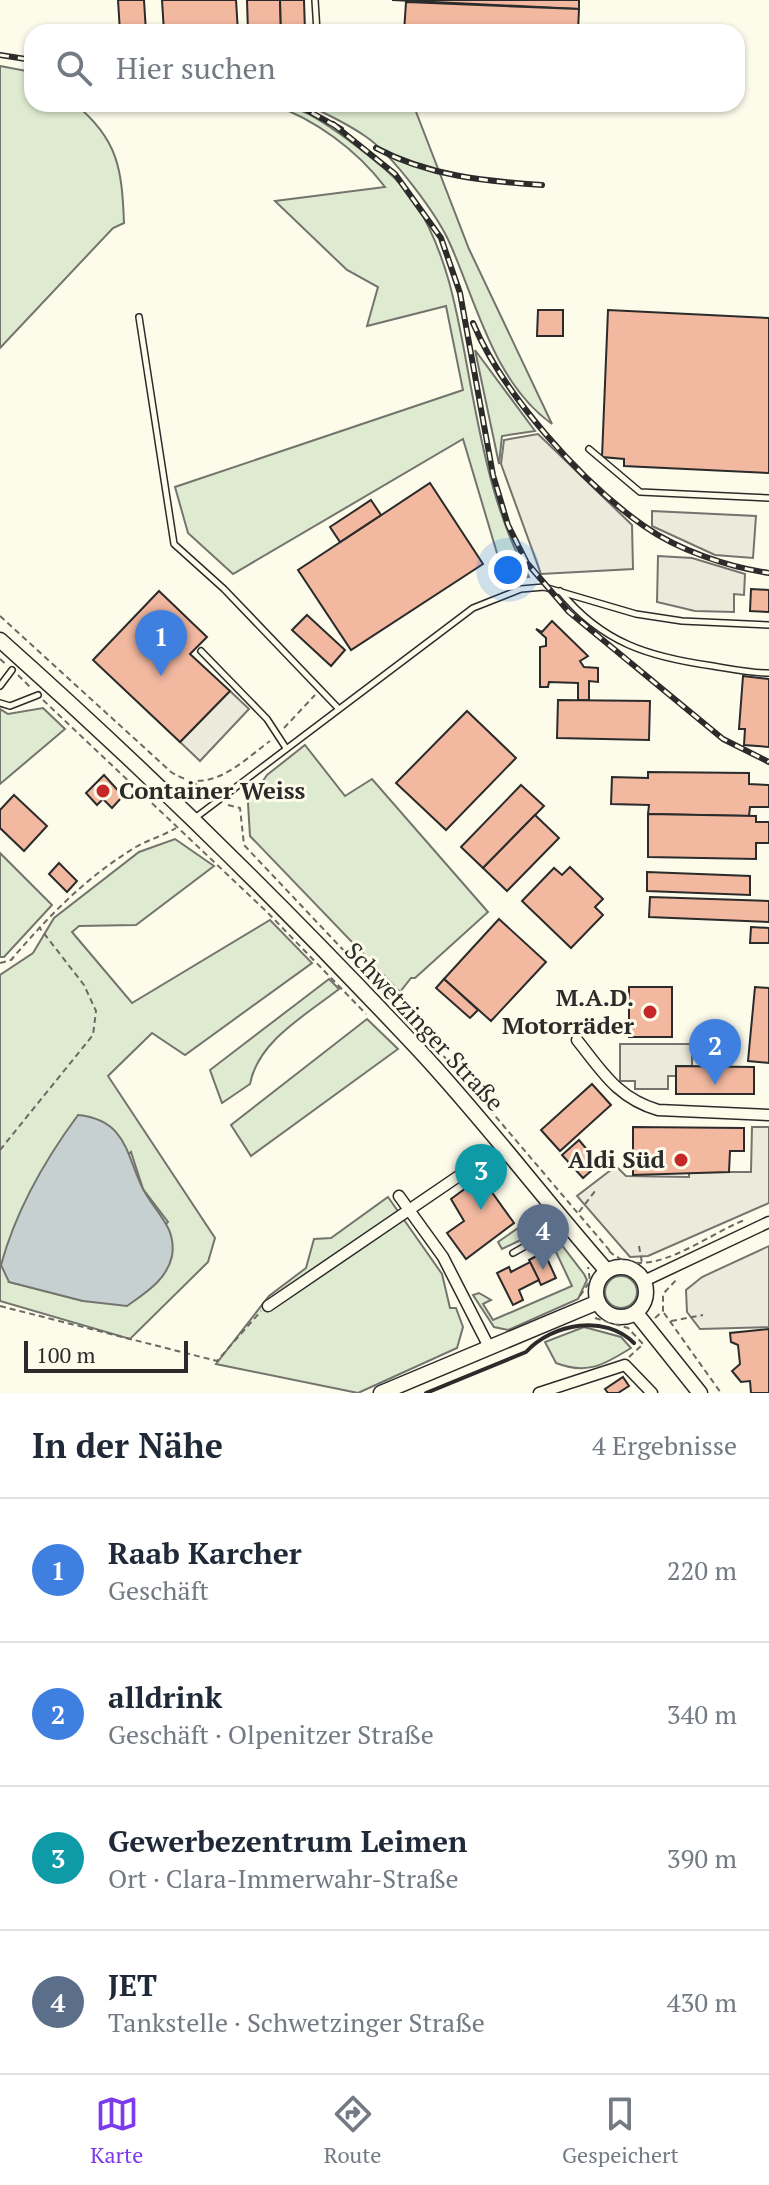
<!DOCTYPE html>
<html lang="de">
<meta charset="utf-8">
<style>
body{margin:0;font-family:"PT Serif",serif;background:#f6f6f7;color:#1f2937}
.scale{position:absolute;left:24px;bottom:20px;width:164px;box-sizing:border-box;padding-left:8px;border:4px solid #2b2b2b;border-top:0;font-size:22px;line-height:28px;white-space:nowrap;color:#2b2b2b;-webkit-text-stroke:6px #fdfbea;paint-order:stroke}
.you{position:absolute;left:508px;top:570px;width:28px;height:28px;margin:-20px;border:6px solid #fff;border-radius:50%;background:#1a73e8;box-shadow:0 0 0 12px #1a73e833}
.badge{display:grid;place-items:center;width:52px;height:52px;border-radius:50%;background:#7c3aed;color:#fff;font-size:26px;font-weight:700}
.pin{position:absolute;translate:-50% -66px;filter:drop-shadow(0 2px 4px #0008)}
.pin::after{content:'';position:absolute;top:42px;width:28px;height:24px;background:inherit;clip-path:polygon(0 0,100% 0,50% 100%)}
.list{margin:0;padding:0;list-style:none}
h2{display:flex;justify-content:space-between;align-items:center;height:104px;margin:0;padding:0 32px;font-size:34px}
h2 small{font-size:26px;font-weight:400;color:#747a83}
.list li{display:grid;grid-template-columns:52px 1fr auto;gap:24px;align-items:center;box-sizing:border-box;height:144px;padding:0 32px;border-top:2px solid #e0e1e3}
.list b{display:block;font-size:30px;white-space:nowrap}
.list p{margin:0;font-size:26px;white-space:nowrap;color:#747a83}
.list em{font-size:26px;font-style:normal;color:#747a83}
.icon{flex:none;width:44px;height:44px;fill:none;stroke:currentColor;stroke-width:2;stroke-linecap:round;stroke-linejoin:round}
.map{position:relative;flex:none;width:769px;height:1393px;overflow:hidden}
.search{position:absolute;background:#fff;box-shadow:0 2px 6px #0004;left:24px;right:24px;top:24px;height:88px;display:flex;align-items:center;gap:20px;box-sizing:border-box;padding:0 28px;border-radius:24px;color:#747a83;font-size:30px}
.sheet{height:680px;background:#fff}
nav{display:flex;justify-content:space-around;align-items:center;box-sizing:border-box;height:112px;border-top:2px solid #e0e1e3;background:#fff;font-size:22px;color:#747a83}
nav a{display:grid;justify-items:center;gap:4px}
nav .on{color:#7c3aed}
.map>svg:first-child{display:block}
.green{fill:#deebd1;stroke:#74746e;stroke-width:2;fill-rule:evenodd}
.parking{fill:#eceadb;stroke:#74746e;stroke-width:2}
.water{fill:#c7d0d0;stroke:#74746e;stroke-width:2}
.building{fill:#f2b8a0;stroke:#2b2b2b;stroke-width:2}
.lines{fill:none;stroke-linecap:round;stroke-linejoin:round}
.lane-casing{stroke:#2b2b2b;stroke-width:8}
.street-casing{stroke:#2b2b2b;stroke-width:13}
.secondary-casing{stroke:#2b2b2b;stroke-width:17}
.path{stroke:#6a6964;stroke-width:2;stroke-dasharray:6 4;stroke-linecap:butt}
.lane{stroke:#fdfbea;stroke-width:5}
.street{stroke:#fdfbea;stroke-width:10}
.secondary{stroke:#fdfbea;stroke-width:14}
.rail-casing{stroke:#2b2b2b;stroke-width:6}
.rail{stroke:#fdfbea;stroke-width:3;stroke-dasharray:9;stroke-linecap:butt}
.wall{stroke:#2b2b2b;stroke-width:4}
.poi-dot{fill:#c62828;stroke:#fdfbea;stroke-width:3}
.labels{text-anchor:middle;stroke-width:6;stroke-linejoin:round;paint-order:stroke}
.poi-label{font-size:24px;font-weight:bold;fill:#2b2b2b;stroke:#fdfbea;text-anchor:end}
.street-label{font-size:24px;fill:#2b2b2b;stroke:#fdfbea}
</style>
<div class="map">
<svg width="769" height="1393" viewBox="0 0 769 1393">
<rect width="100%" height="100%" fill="#fdfbea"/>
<g class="green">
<path d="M0,66L32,72V104H75C118,139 122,169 124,223L113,228L0,348Z"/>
<path d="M271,104C300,104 324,123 347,139C369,156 398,177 414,201C452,259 460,332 473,398C485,461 498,521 529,577L505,580L463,439L233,574L188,533L175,487L463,390L446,306L367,326L378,287L347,270L275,201L385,187C357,150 315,119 271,104Z"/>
<path d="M305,104H413L469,249L552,424C495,383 478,308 451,246C438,215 392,154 365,136C346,123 325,113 305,104Z"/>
<polygon points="475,350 535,431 502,436 499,464"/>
<polygon points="43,708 65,729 0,784 0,709 8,714"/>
<polygon points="305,745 345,796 372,779 488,912 415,978 411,978 400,992 250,836 248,803 267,775"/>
<path d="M175,839L214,866L136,925L79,926L72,932L132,1003L270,920L312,963L185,1055L152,1033L108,1076L215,1238L208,1262L130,1339L0,1301V975L33,953L54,918L139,852ZM131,1152L143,1189L168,1222L83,1301L9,1282Z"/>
<polygon points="0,853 52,905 4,957 0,957"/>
<path d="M329,979L339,989C306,1015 258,1041 250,1084L222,1103L210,1070Z"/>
<polygon points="367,1019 398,1049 251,1156 231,1125"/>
<polygon points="388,1197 442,1274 450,1308 456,1308 463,1327 457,1348 358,1393 216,1364 269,1296 306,1268 314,1239 331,1238"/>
<polygon points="538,1214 584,1274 587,1280 578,1299 508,1330 494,1327 473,1295 479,1293 491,1300 483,1304 493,1320 572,1286 549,1237 541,1230 502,1249 498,1242"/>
<circle cx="621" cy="1292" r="16"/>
<path d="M584,1327L621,1337L631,1348C604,1365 587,1375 556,1363L545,1342Z"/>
</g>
<g class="parking">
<polygon points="538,434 632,525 633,569 541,574 501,464 504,440"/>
<polygon points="652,511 756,516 753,558 715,555 652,526"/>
<polygon points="658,556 692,558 745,574 744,595 734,594 734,612 695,611 657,602"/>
<polygon points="230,691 249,709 200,761 180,742"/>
<polygon points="620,1044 692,1044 692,1066 676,1066 676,1076 668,1076 668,1089 635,1089 635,1081 620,1081"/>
<polygon points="752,1127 769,1127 769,1203 648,1256 630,1257 577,1196 616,1166 626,1176 689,1177 689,1172 751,1172"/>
<polygon points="769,1246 769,1327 700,1329 687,1312 686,1290 702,1277"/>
</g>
<path class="water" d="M78,1115C127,1120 126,1155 143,1189C155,1212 177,1227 172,1256C167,1280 145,1293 127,1306L83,1301L9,1282L1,1265C16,1210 44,1161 78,1115Z"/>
<g class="building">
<polygon points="118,0 144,0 146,32 120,32"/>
<polygon points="162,0 236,0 238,32 164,32"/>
<polygon points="247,0 280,0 281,32 248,32"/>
<polygon points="280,0 304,0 305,32 281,32"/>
<polygon points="392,0 579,0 579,9"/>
<polygon points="406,2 579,9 578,32 404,32"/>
<polygon points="538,310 563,310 563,336 537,336"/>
<polygon points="608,310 769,318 769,473 624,466 624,459 602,457"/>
<polygon points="430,483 483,564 351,650 298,570"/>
<polygon points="371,500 381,515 340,542 330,527"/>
<polygon points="751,589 769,590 769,612 750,611"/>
<polygon points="159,591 207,637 190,654 230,691 180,742 93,660"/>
<polygon points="307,615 345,650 331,666 292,630"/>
<polygon points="552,621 588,656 580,661 584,667 598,668 598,682 589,681 589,700 578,700 578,683 549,682 548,687 540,687 540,647 546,646 546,638 536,629 542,632"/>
<polygon points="743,676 769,679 769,747 744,745 745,729 739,729"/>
<polygon points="558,700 650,701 649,740 557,738"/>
<polygon points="467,711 516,758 446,830 396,783"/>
<polygon points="648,772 749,773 749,784 769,785 769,807 750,807 749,816 648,814 649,805 611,804 612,777 648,778"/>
<polygon points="104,775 123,796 112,808 103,799 97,805 86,793"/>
<polygon points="521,785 544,806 483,868 461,847"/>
<polygon points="14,795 47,826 24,851 0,828 0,810"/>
<polygon points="648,814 756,816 756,822 769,822 769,843 756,843 756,859 648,857"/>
<polygon points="535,815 559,838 507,891 483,868"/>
<polygon points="59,863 77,881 67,892 49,874"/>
<polygon points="570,867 603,899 595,907 603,915 571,948 522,901 554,868 562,875"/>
<polygon points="647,872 750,876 750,895 647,891"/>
<polygon points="650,897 769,901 769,922 649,917"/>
<polygon points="499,919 546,962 491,1021 444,979"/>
<polygon points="751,927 769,928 769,943 750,943"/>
<polygon points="444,979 478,1010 470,1018 436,988"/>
<rect x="629" y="987" width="43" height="50"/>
<polygon points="755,987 769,988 769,1063 748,1061"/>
<polygon points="676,1066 754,1067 754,1094 676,1094"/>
<polygon points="592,1084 611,1105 560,1151 541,1130"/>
<polygon points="633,1127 744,1128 744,1151 730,1151 729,1172 633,1175"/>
<polygon points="579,1140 599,1164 583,1178 562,1155"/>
<polygon points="481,1177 514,1223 466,1259 447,1233 464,1221 451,1199"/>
<polygon points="544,1252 556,1278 541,1285 529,1260"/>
<polygon points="530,1262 539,1280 519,1290 523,1300 513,1305 497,1273 509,1267 511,1272"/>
<polygon points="769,1329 769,1393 751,1393 750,1381 741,1382 732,1371 740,1364 738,1345 731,1342 730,1333"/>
<polygon points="623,1377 629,1386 618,1393 608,1393 605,1389"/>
</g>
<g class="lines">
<g class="lane-casing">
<g id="lane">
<polyline points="315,0 317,32"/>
<polyline points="139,317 174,544 224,589 338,708"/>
<polyline points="589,449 640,492 769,498"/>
<path d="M560,591C602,643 649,657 713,666C731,669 750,673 769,673"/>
<polyline points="201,651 267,719 286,748"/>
<polyline points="0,686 12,670"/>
<polyline points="0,703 10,706 38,695"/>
<polyline points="195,818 473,608 521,589 544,587 636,614 682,621 769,625"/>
<polyline points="513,1253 529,1244"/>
</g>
</g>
<g class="street-casing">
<g id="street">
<path d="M577,1040C602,1071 617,1098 658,1110L769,1115"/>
<polyline points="399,1196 443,1257 489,1347"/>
<polyline points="644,1281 769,1222"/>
<polyline points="268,1306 491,1154"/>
<polyline points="539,1393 625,1365 652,1393"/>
</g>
</g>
<g class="secondary-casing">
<g id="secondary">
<path d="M0,640C146,770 285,907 419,1050C485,1121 543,1198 607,1271"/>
<circle cx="621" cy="1292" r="25"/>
<polyline points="636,1313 700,1393"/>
<polyline points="381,1393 598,1302"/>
</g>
</g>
<g class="path">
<path d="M0,616L171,772C209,797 240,763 270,741"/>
<polyline points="0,659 7,665"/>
<polyline points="18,675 30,687"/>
<polyline points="43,700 268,913 366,1014"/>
<polyline points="284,728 315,695"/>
<polyline points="195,783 207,798"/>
<polyline points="228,805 240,808 244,845 451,1064 610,1251"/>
<path d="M0,963L11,960C47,918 83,880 131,850C144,841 161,837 176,828"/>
<polyline points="0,1150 93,1035 96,1011 84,985 39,927"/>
<polyline points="579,1212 595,1191"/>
<polyline points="639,1246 642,1263"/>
<path d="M609,1251C647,1286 706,1234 745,1220"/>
<polyline points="580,1296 590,1281 588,1267"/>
<polyline points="0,1306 217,1361 261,1311"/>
<polyline points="664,1313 721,1393"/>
<polyline points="595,1318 628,1328 643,1344"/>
<polyline points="655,1318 663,1311 663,1294 677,1279"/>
<polyline points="671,1321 703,1315"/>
<polyline points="629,1357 642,1345"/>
</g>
<use href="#lane" class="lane"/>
<use href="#street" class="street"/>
<use href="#secondary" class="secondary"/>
<g class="rail-casing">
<g id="rail">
<polyline points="0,55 32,60"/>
<polyline points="296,104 341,129"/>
<polyline points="333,124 395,174 441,238 460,293 493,475 508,525 527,563 569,612 723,739 769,762"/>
<path d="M376,148C429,176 484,181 542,185"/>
<path d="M473,323C503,394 580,481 644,526C678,550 728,567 769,573"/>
</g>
</g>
<use href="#rail" class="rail"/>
<path class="wall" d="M426,1393L526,1352C553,1323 605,1314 634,1343"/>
</g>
<g class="poi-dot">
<circle cx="103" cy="791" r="8"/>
<circle cx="650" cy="1012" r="8"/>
<circle cx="681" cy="1160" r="8"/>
</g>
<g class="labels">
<g class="poi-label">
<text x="119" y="799" text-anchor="start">Container Weiss</text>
<text x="634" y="1006">M.A.D.<tspan x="634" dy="28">Motorräder</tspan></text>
<text x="665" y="1168">Aldi Süd</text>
</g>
<g class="street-label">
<text transform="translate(424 1027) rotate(47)" y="8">Schwetzinger Straße</text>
</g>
</g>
</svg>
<div class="scale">100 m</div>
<div class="you"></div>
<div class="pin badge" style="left:161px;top:676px;background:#3f7fe0">1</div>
<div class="pin badge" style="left:715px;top:1085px;background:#3f7fe0">2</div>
<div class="pin badge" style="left:481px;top:1210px;background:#0f9aa8">3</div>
<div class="pin badge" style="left:543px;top:1270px;background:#5c6f8a">4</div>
<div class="search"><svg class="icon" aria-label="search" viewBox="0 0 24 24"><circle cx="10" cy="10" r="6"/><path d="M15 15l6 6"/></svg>Hier suchen</div>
</div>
<section class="sheet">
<h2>In der Nähe<small>4 Ergebnisse</small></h2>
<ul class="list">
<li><span class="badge" style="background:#3f7fe0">1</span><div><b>Raab Karcher</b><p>Geschäft</p></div><em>220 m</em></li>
<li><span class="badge" style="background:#3f7fe0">2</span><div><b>alldrink</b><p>Geschäft · Olpenitzer Straße</p></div><em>340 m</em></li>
<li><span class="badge" style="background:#0f9aa8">3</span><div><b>Gewerbezentrum Leimen</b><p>Ort · Clara-Immerwahr-Straße</p></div><em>390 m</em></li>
<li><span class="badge" style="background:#5c6f8a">4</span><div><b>JET</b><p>Tankstelle · Schwetzinger Straße</p></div><em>430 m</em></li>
</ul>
</section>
<nav>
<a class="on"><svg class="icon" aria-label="map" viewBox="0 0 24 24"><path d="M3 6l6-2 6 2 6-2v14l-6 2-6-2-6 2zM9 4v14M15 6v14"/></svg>Karte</a>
<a><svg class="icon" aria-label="directions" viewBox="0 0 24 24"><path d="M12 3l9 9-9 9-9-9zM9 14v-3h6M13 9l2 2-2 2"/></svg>Route</a>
<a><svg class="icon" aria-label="saved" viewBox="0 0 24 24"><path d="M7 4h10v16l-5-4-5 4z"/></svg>Gespeichert</a>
</nav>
